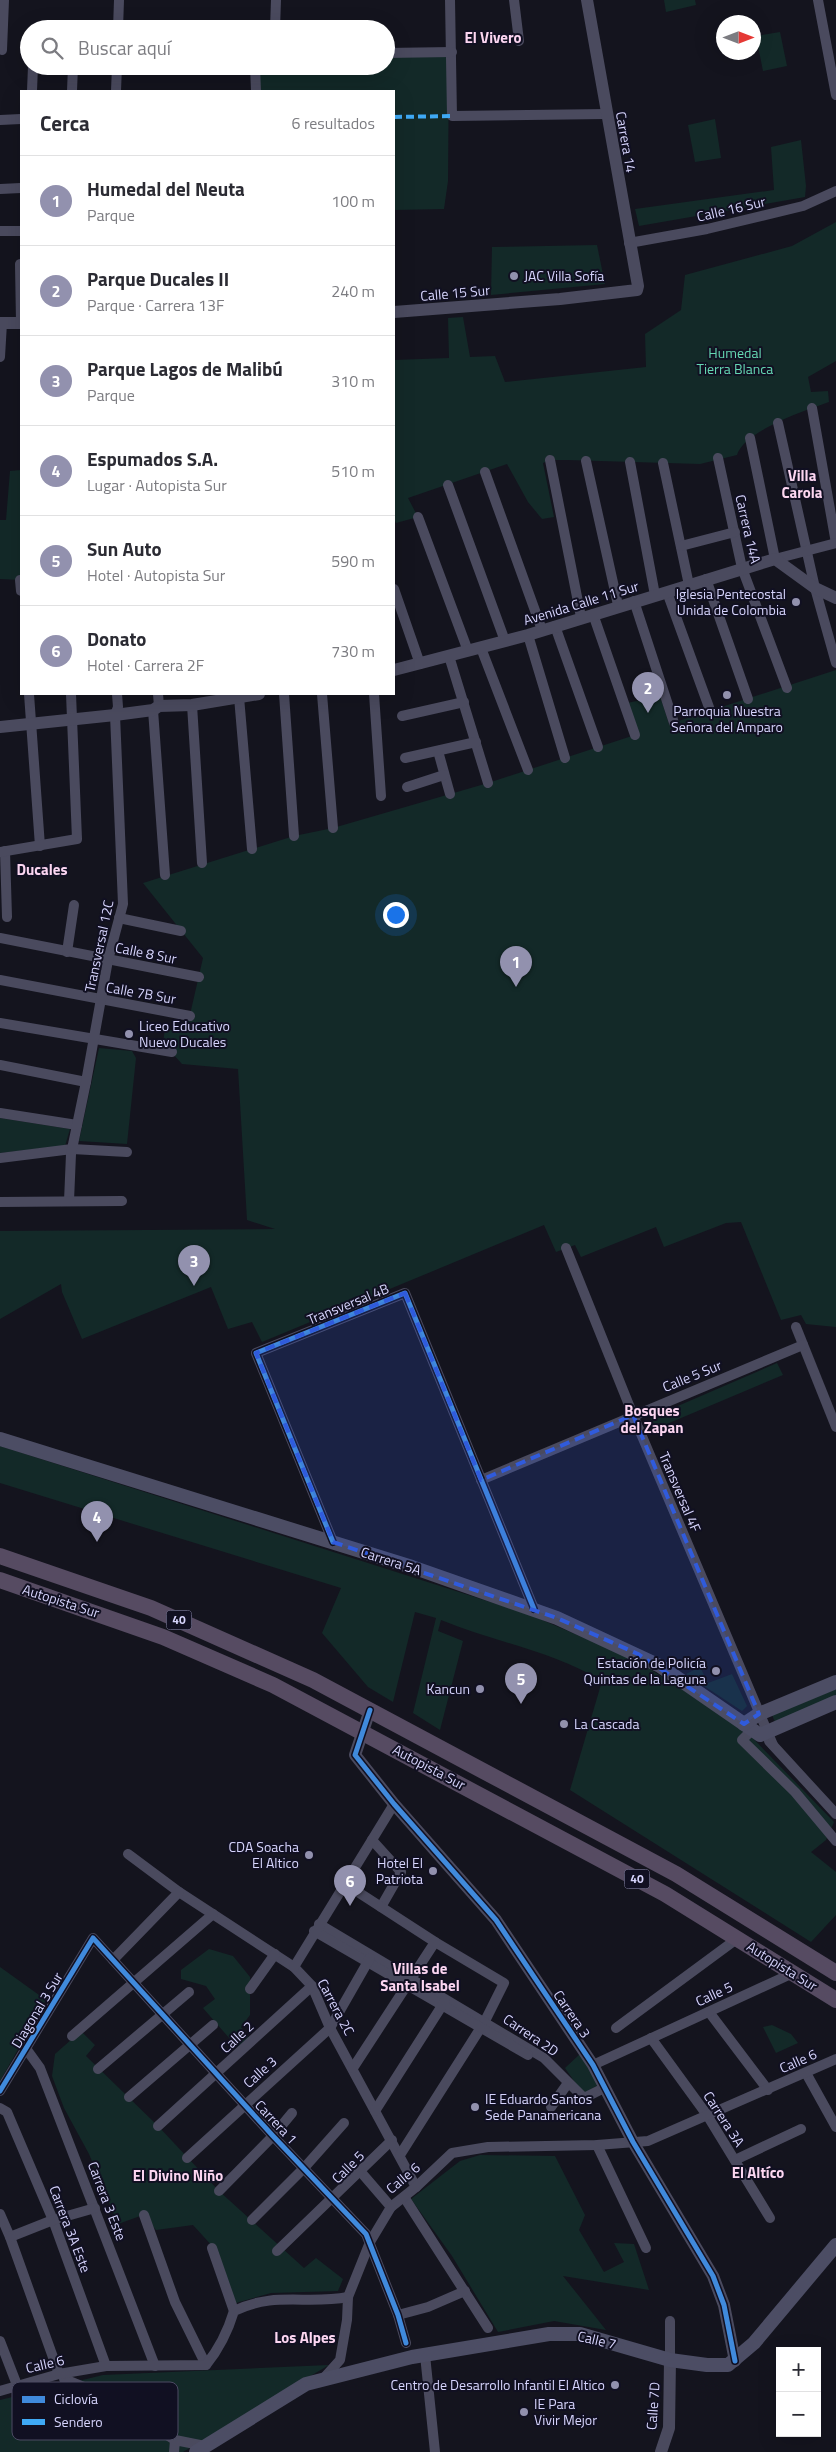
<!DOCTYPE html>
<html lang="es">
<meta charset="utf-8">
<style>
body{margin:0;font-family:"Titillium Web",sans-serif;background:#f2f2f3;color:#2b2b33}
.controls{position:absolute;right:15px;bottom:15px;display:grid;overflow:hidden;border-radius:0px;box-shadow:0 5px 20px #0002}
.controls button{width:45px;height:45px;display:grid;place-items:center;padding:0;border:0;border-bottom:1px solid #e1e1e2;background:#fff;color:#2b2b33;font:25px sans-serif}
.compass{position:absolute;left:716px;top:15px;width:45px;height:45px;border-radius:50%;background:#fff;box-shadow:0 5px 20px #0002;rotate:90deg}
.you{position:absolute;left:395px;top:914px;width:18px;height:18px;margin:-12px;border:4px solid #fff;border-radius:50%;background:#1a73e8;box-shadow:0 0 0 8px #1a73e833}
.badge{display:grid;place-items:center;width:32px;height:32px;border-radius:50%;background:#9291ae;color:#fff;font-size:16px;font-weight:700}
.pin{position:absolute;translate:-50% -41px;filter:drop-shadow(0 1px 2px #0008)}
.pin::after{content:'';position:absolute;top:26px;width:18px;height:15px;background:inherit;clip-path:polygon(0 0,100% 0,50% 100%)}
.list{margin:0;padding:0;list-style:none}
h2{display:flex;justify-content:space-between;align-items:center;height:65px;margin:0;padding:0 20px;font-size:21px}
h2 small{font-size:16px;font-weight:400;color:#7c7c81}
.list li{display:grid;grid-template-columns:32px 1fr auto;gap:15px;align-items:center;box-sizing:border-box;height:90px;padding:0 20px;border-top:1px solid #e1e1e2}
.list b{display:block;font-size:19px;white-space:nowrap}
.list p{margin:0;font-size:16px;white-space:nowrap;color:#7c7c81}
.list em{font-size:16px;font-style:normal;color:#7c7c81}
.icon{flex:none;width:28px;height:28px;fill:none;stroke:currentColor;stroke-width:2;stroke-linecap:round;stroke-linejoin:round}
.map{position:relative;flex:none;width:836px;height:2452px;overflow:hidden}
.search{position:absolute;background:#fff;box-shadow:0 5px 20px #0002;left:20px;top:20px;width:375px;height:55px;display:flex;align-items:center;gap:12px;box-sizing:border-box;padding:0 18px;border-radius:28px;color:#7c7c81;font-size:19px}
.panel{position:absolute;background:#fff;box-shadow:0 5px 20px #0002;left:20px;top:90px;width:375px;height:605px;border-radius:0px}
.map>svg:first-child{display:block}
.green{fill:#132928}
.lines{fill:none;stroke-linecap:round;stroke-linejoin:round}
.minor{stroke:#4a4a5e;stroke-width:10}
.tertiary{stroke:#4a4a5e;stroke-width:12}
.secondary{stroke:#4c4d64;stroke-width:14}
.trunk{stroke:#564b62;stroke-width:16}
.quiet{stroke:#3fa9f5;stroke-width:4;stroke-dasharray:8 4;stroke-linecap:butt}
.cycleway-casing{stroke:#111022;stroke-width:8}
.cycleway{stroke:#408adc;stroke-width:5}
.marked{fill:#305bdc;fill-opacity:0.2;stroke:#305bdc;stroke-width:4;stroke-dasharray:10 6;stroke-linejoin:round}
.poi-dot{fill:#9291ae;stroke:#111022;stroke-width:2}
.labels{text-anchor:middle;stroke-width:4;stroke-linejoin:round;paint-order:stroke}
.shield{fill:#111022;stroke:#9b99bb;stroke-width:1}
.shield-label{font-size:12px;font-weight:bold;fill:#d6d4fc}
.street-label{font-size:14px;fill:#d6d4fc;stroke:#111022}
.poi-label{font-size:14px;fill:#d6d4fc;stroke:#111022;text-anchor:end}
.park-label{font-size:14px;fill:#65d7b3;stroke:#111022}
.neighbourhood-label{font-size:15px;font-weight:bold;fill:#fcd6f1;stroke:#111022}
.key{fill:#111022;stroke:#4c4b63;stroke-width:1}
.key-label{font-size:14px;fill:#d6d4fc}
</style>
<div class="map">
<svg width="836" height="2452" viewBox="0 0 836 2452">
<rect width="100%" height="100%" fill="#14141e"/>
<g class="green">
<polygon points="664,0 695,0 696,5 666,12"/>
<polygon points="780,32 787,66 763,71 756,36"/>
<polygon points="386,55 449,55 448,181 444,209 394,210 394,91 256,91 255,66 386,66"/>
<polygon points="715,119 721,158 695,162 688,125"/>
<polygon points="801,140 806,186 805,197 639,226 635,209 774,190 771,147"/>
<path d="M836,222V361L808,377L811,392L828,391L829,402C806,410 744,431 737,455L700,464L567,460H550L543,463L554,517L542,519L528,502L507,464L408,498L418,517L396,523L394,519V360L449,358L448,318L463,317L470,357L495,356L505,382L646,367L645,334L681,310L685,275L792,246Z"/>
<polygon points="597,245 605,284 491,295 492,247"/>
<polygon points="21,470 21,580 0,579 0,520 6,520 10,471"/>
<polygon points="836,670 836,1327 806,1324 801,1315 781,1320 741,1222 726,1223 664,1247 656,1227 581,1257 575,1245 556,1252 544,1225 262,1342 252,1322 228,1329 211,1287 82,1339 62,1292 61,1284 0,1319 0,1231 275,1229 247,1220 238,1069 182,1064 163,1043 165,1029 186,1032 203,958 143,883 294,836 333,828 488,783 635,735 627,703 660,696 669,724"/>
<polygon points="99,1048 132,1051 136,1058 127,1144 79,1141"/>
<polygon points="0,1118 70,1129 65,1146 0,1153"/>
<polygon points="777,1363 783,1375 655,1429 650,1418"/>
<path d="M0,1446L528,1614L634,1659L743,1728L834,1822L826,1840L811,1852L836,1872V1915L811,1942L570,1790L602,1681C553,1651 494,1642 441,1620L438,1631L463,1641L440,1730L413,1713L436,1618L415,1612L393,1702L368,1687L322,1633L341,1588L0,1483Z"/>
<polygon points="700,1667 708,1683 732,1674 747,1706 742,1711 686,1674"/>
<polygon points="836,1689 836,1697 775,1722 772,1715"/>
<polygon points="209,1949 233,1956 250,1977 250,2015 241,2027 249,2038 237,2047 203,2008 215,1999 206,1986 181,1979 181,1970"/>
<polygon points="0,1967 46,2000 0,2081"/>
<polygon points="772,2025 791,2034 798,2043 776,2053 763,2027"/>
<polygon points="81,2031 95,2045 86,2056 158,2126 219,2191 304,2268 316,2258 343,2279 338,2291 271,2293 236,2303 214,2248 193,2225 156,2230 143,2215 118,2224 89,2154 64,2108 52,2076 55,2054"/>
<polygon points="580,2054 598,2085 583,2094 565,2068"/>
<polygon points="480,2155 555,2156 585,2215 579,2230 604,2272 624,2262 614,2243 634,2244 649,2290 563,2276 606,2330 554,2321 498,2332 452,2256 411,2199 460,2161"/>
<polygon points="329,2365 183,2452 0,2452 0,2400 103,2375"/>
</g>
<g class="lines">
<g class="minor">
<polyline points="450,0 452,116 606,114"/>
<polyline points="514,0 519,41"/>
<polyline points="818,0 836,95"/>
<polyline points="118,29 119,0"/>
<polyline points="275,29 276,0"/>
<polyline points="2,50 4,0"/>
<polyline points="386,53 452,52"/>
<polyline points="255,66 256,91"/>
<polyline points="32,91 33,66"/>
<polyline points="72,91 73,66"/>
<polyline points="116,91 117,66"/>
<polyline points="0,120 21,119"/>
<polyline points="0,189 21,188"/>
<polyline points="0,231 21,231"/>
<polyline points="629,243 707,229 803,206 836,191"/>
<polyline points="20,264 21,323"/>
<polyline points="0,357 2,323"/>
<polyline points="812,408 836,543"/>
<polyline points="778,423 815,588 836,663"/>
<polyline points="750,438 775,559 836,543"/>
<polyline points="718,458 742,568 787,688"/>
<polyline points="550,460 581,617"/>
<polyline points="586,461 618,605"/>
<polyline points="630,462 655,595"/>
<polyline points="663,463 689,585"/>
<polyline points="485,472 542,630"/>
<polyline points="448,485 505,641"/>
<polyline points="418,517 468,651"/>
<polyline points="681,546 735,532"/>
<polyline points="706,579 748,699"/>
<polyline points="20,580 21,591"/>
<polyline points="394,589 420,664"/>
<polyline points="667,592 710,710"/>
<polyline points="634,601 674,723"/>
<polyline points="593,614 635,735"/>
<polyline points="555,626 598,747"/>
<polyline points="528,635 565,758"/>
<polyline points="481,648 528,770"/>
<polyline points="449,656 488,783"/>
<polyline points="29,694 40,846"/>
<polyline points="158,694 159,706"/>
<polyline points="284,694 294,836"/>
<polyline points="322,694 333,828"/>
<polyline points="374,694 381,796"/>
<polyline points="239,697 252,849"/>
<polyline points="192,705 202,863"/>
<polyline points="153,710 165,875"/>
<polyline points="402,716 464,702"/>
<polyline points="438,751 450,794"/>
<polyline points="405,758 476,742"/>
<polyline points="407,787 444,775"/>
<polyline points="5,851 7,917"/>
<polyline points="0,852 77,839 71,694"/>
<polyline points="119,918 181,931"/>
<polyline points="0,938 199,977"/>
<polyline points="67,952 74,905"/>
<polyline points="0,980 190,1016"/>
<polyline points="0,1023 172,1052"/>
<polyline points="0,1065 86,1082"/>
<polyline points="0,1113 77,1125"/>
<polyline points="0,1158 72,1149 127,1152"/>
<polyline points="69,1201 71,1154 86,1082 108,960 123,904 115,715 118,707 117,694"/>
<polyline points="0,1202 122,1201"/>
<polyline points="566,1248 633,1415 773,1745"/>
<polyline points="796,1327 836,1427"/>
<polyline points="481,1480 803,1345"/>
<polyline points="333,1542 256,1353 405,1293 534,1609"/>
<polyline points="752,1730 742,1740 795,1792 836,1841"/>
<polyline points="769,1741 836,1814"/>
<polyline points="372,1840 401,1872 381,1907"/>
<polyline points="128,1854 179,1892 294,1967 312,1986 330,2028 416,2187"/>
<polyline points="344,1883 435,1942 504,1983 485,2021 400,2155"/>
<polyline points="319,1924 544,2058 584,2098 604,2088"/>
<polyline points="314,1931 528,2055"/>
<polyline points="113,1960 179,1892"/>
<polyline points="294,1967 394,1804"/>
<polyline points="250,1989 275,1954"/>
<polyline points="709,2012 768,2090"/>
<polyline points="616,2028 738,1938"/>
<polyline points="72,2036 213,1914"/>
<polyline points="651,2038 707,2115 770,2218"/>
<polyline points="27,2050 40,2068 155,2366"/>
<polyline points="593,2065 793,1973"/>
<polyline points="353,2068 435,1942"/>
<polyline points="98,2069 189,1992"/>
<polyline points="806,2073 836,2127"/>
<polyline points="0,2091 93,1938 273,2136 366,2234 398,2315 406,2343"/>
<polyline points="129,2097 213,2025"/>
<polyline points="551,2107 568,2083"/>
<polyline points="0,2108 7,2112 53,2220 106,2366"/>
<polyline points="375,2111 445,2001"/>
<polyline points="158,2126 312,1986"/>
<polyline points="597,2145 646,2248"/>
<polyline points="187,2158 330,2028 370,1958"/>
<polyline points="735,2160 801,2129"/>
<polyline points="360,2171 391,2207"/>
<polyline points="219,2191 273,2136 292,2113"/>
<polyline points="404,2197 488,2328"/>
<polyline points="0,2214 10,2237 59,2374"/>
<polyline points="144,2215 175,2302 206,2365"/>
<polyline points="252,2220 304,2168 344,2123"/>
<polyline points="10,2237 53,2220 95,2208"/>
<polyline points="212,2248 234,2311"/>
<polyline points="277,2251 392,2140"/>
<polyline points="398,2315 428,2307 465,2291"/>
<polyline points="670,2321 670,2360"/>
<polyline points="0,2341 17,2385"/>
<polyline points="425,2355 435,2452"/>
<polyline points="64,2379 101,2394 175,2440"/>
<polyline points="322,2380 340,2360 347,2320 348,2297 370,2242 391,2207 416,2187 452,2153 488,2147 597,2145 648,2141 836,2059"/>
<path d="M0,2391L59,2374L106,2366L206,2365C219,2349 228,2331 234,2311C275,2291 306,2305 348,2297"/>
<polyline points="174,2452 175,2440 205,2446"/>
</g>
<g class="tertiary">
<polyline points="394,312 560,299 637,290 638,286 587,0"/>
<polyline points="0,323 21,323"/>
<polyline points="394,670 528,635 775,559 815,588 836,598"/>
<polyline points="0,727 115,715 153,710 159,706 192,705 259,694"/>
<polyline points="370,1710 355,1755 394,1804 496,1920 593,2065 633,2142 713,2276 724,2305 735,2361"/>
<polyline points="661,2452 669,2428 670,2360"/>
</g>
<g class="secondary">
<polyline points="0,1439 412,1567 557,1618 660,1666 760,1735 836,1702"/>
<polyline points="744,1724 759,1714 836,1682"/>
<polyline points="196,2452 306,2384 412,2357 549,2334 580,2334 670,2360 707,2365 728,2365 754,2343 836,2245"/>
</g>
<g class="trunk">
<polyline points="0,1556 151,1608 313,1680 676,1874 836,1973"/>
<polyline points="0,1580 163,1637 273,1685 665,1894 836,2000"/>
</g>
<polyline class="quiet" points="394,117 452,116"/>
<g class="cycleway-casing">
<g id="cycleway">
<polyline points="333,1542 256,1353 405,1293 534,1609"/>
<polyline points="370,1710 355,1755 394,1804 496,1920 593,2065 633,2142 713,2276 724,2305 735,2361"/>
<polyline points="0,2091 93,1938 273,2136 366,2234 398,2315 406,2343"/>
</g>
</g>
<use href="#cycleway" class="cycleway"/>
</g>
<path class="marked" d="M405,1293L481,1480L633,1415L759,1714L744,1724L638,1654L557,1618L333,1542L256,1353Z"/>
<g class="poi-dot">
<circle cx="514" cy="276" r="5"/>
<circle cx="796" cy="602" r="5"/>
<circle cx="727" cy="695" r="5"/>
<circle cx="129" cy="1034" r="5"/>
<circle cx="716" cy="1671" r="5"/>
<circle cx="480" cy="1689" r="5"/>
<circle cx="564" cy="1724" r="5"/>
<circle cx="309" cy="1855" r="5"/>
<circle cx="433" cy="1871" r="5"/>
<circle cx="475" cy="2107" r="5"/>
<circle cx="615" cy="2385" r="5"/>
<circle cx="524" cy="2412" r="5"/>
</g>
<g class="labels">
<g class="shield">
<rect x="166.5" y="1610.5" width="25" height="19" rx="4"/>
<rect x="624.5" y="1869.5" width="25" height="19" rx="4"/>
</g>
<g class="shield-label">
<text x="179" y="1624">40</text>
<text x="637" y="1883">40</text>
</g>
<g class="street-label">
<text transform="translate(626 142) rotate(80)" y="5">Carrera 14</text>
<text transform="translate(731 209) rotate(-13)" y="5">Calle 16 Sur</text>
<text transform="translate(455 293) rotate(-5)" y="5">Calle 15 Sur</text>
<text transform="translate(748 529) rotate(77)" y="5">Carrera 14A</text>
<text transform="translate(581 603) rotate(-17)" y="5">Avenida Calle 11 Sur</text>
<text transform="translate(99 946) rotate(-78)" y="5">Transversal 12C</text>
<text transform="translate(146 953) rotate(11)" y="5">Calle 8 Sur</text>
<text transform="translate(141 993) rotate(10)" y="5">Calle 7B Sur</text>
<text transform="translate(348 1304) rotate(-22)" y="5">Transversal 4B</text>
<text transform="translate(692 1376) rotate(-22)" y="5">Calle 5 Sur</text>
<text transform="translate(680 1492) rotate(67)" y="5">Transversal 4F</text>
<text transform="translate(391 1561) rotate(18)" y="5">Carrera 5A</text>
<text transform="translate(61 1601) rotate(18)" y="5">Autopista Sur</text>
<text transform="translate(429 1767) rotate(28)" y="5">Autopista Sur</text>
<text transform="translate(782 1966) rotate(32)" y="5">Autopista Sur</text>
<text transform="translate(714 1994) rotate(-25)" y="5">Calle 5</text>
<text transform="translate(336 2007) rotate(62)" y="5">Carrera 2C</text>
<text transform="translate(37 2010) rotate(-59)" y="5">Diagonal 3 Sur</text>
<text transform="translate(572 2014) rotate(56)" y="5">Carrera 3</text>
<text transform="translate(531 2035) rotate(34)" y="5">Carrera 2D</text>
<text transform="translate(237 2037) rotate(-43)" y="5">Calle 2</text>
<text transform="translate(798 2061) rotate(-24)" y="5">Calle 6</text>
<text transform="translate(260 2072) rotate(-42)" y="5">Calle 3</text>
<text transform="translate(724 2119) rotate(57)" y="5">Carrera 3A</text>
<text transform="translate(276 2122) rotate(47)" y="5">Carrera 1</text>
<text transform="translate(348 2167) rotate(-45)" y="5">Calle 5</text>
<text transform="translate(403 2178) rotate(-40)" y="5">Calle 6</text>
<text transform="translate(107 2201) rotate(69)" y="5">Carrera 3 Este</text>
<text transform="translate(70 2229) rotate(69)" y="5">Carrera 3A Este</text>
<text transform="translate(597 2340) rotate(13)" y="5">Calle 7</text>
<text transform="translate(45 2364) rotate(-13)" y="5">Calle 6</text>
<text transform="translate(653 2406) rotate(-86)" y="5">Calle 7D</text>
</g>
<g class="poi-label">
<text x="524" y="281" text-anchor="start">JAC Villa Sofía</text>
<text x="786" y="599">Iglesia Pentecostal<tspan x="786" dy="16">Unida de Colombia</tspan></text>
<text x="727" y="716" text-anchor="middle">Parroquia Nuestra<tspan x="727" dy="16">Señora del Amparo</tspan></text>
<text x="139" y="1031" text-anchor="start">Liceo Educativo<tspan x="139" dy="16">Nuevo Ducales</tspan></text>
<text x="706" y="1668">Estación de Policía<tspan x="706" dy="16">Quintas de la Laguna</tspan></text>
<text x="470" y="1694">Kancun</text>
<text x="574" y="1729" text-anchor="start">La Cascada</text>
<text x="299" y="1852">CDA Soacha<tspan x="299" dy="16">El Altico</tspan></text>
<text x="423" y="1868">Hotel El<tspan x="423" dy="16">Patriota</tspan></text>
<text x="485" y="2104" text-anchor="start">IE Eduardo Santos<tspan x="485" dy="16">Sede Panamericana</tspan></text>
<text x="605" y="2390">Centro de Desarrollo Infantil El Altico</text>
<text x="534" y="2409" text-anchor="start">IE Para<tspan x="534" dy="16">Vivir Mejor</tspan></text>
</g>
<g class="park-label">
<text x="735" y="358">Humedal<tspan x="735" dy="16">Tierra Blanca</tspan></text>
</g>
<g class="neighbourhood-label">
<text x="493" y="43">El Vivero</text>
<text x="802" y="481">Villa<tspan x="802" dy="17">Carola</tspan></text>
<text x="42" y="875">Ducales</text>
<text x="652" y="1416">Bosques<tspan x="652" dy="17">del Zapan</tspan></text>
<text x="420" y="1974">Villas de<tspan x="420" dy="17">Santa Isabel</tspan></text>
<text x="758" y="2178">El Altíco</text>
<text x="178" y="2181">El Divino Niño</text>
<text x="305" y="2343">Los Alpes</text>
</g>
</g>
<rect x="12" y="2382" width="166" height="58" rx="8" class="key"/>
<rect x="22" y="2396" width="23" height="7" fill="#408adc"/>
<rect x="22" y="2419" width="23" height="6" fill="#3fa9f5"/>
<g class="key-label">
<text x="54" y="2404">Ciclovía</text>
<text x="54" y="2427">Sendero</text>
</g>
</svg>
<div class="controls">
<button>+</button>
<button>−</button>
</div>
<svg class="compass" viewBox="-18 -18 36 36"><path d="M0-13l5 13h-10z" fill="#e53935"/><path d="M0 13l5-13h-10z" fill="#7c7c81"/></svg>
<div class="you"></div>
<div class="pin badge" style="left:516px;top:987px">1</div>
<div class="pin badge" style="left:648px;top:713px">2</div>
<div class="pin badge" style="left:194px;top:1286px">3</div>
<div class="pin badge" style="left:97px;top:1542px">4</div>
<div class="pin badge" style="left:521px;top:1704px">5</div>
<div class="pin badge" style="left:350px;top:1906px">6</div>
<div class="search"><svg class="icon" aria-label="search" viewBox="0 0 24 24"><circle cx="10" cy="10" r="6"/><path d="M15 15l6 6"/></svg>Buscar aquí</div>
<section class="panel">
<h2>Cerca<small>6 resultados</small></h2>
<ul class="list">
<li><span class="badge">1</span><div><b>Humedal del Neuta</b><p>Parque</p></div><em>100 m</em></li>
<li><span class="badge">2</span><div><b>Parque Ducales II</b><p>Parque · Carrera 13F</p></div><em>240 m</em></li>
<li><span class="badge">3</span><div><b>Parque Lagos de Malibú</b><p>Parque</p></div><em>310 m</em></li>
<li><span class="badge">4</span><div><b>Espumados S.A.</b><p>Lugar · Autopista Sur</p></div><em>510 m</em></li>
<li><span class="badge">5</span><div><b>Sun Auto</b><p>Hotel · Autopista Sur</p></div><em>590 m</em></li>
<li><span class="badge">6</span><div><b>Donato</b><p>Hotel · Carrera 2F</p></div><em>730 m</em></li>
</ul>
</section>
</div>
